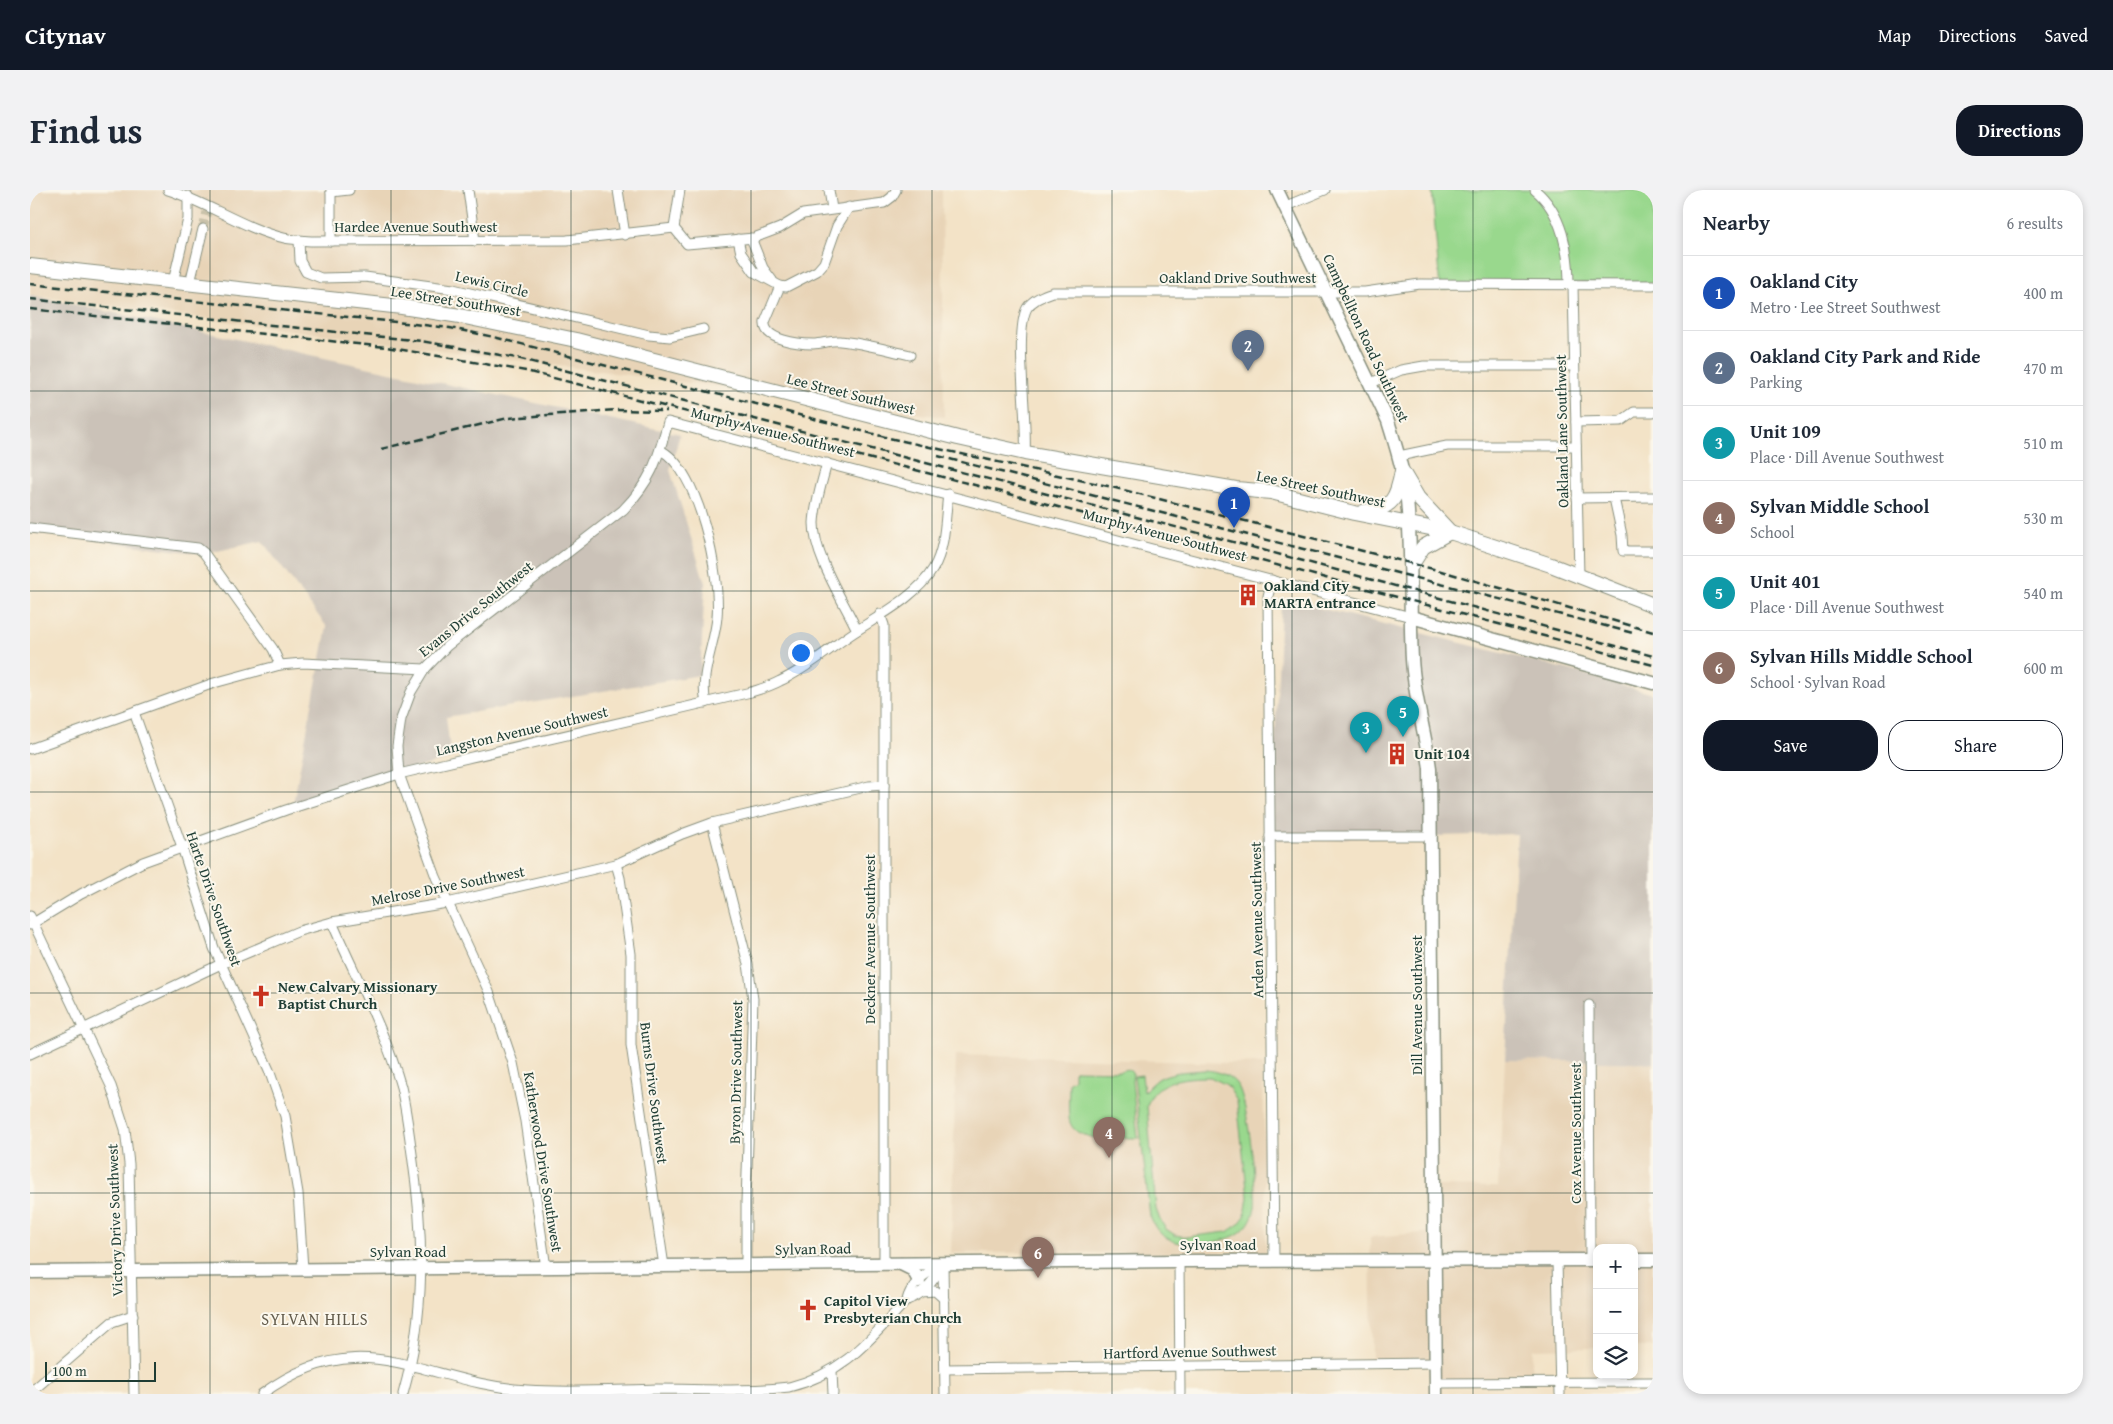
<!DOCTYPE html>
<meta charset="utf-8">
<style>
body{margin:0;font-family:"Gentium Book Plus",serif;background:#f2f2f3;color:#1f2937}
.controls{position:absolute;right:15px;bottom:15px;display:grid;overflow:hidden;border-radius:10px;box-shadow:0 2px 8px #0003}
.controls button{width:45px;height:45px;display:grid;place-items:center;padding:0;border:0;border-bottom:1px solid #e0e1e3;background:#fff;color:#1f2937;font:25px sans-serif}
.scale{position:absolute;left:15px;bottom:12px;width:111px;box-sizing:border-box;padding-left:5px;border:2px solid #1f3d34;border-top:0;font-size:14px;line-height:18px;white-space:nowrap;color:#1f3d34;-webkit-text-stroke:4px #fbf7ec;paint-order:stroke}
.you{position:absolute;left:770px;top:462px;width:18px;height:18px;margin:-12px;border:4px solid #fff;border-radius:50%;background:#1a73e8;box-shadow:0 0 0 8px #1a73e833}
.badge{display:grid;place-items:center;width:32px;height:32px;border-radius:50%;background:#111827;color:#fff;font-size:16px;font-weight:700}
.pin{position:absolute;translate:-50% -41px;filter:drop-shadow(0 1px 2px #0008)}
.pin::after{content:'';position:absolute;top:26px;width:18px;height:15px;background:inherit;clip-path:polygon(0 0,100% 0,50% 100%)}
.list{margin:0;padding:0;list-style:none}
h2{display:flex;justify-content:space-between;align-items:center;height:65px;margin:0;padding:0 20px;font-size:21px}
h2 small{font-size:16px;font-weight:400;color:#747a83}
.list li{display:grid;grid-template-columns:32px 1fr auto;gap:15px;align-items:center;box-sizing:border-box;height:75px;padding:0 20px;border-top:1px solid #e0e1e3}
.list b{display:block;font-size:19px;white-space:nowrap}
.list p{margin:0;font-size:16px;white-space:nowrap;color:#747a83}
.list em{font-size:16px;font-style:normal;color:#747a83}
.actions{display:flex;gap:10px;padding:15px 20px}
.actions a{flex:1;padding:11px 0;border:1px solid #111827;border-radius:20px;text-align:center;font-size:18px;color:#111827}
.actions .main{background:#111827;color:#fff}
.icon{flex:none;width:28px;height:28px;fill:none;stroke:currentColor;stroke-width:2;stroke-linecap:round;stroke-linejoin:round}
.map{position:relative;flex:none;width:1623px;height:1204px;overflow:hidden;border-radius:20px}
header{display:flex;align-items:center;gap:30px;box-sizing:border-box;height:70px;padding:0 25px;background:#111827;color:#fff}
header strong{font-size:24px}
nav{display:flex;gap:28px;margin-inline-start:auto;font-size:18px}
.intro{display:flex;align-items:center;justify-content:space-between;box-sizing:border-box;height:120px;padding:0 30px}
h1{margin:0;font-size:35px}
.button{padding:12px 22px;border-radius:20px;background:#111827;color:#fff;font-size:18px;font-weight:700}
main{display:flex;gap:30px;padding:0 30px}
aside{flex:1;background:#fff;border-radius:20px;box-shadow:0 2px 8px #0003}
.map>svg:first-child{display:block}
.built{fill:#e8d4b7}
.industrial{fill:#cbc2b8}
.green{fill:#99d88d;stroke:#5c8a60;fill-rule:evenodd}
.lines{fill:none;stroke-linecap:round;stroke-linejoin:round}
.street-tunnel{stroke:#c9c2aa;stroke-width:9;stroke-dasharray:9 4.5;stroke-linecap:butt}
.street-casing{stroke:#89907e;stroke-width:11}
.secondary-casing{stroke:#89907e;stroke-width:15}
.primary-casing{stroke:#89907e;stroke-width:16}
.street{stroke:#fff;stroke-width:9}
.secondary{stroke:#fff;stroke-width:12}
.primary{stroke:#fff;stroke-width:14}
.rail{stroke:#1f3d34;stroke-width:2.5;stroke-dasharray:8 4;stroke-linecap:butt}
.grid{fill:none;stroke:#1f3d34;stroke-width:1;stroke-opacity:0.55}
.labels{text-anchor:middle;stroke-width:4;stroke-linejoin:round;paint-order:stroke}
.street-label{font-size:15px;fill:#1f3d34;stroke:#fbf7ec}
.poi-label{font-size:15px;font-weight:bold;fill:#1f3d34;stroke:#fbf7ec;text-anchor:start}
.neighbourhood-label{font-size:16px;letter-spacing:1px;fill:#635c4c;stroke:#fbf7ec}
</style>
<header>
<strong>Citynav</strong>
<nav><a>Map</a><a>Directions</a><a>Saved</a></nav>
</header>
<div class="intro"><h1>Find us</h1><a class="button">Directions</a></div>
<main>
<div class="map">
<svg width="1623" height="1204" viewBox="0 0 1623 1204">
<rect width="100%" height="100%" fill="#fbf7ec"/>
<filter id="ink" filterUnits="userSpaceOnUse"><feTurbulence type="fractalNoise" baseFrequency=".02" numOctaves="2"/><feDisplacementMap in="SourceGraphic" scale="10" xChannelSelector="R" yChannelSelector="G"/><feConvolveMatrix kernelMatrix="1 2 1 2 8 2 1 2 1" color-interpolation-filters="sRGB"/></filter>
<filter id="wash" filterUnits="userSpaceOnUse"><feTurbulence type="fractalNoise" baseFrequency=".0096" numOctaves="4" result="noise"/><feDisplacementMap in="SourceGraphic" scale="20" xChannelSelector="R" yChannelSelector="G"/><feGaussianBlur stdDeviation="1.12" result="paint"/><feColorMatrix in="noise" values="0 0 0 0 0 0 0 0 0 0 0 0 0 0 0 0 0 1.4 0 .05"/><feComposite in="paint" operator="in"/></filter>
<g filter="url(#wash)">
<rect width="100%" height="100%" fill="#f3e3c7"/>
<g class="built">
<polygon points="0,0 912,0 914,227 0,105"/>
<polygon points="926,865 1233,874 1236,1062 921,1063"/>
<polygon points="1475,870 1623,873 1623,1157 1604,1157 1604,1058 1567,1058 1567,1158 1503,1159 1501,1188 1404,1192 1403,1170 1342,1171 1340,1047 1405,1042 1405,996 1468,997"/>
</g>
<g class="industrial">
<polygon points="0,105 650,244 640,280 675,393 670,485 416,527 421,568 263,614 297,437 232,351 174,364 0,342"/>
<polygon points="1257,410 1540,480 1623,504 1623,873 1475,870 1487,644 1241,650 1251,414"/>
</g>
<g class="green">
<polygon points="1402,0 1623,0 1623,93 1548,93 1410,100"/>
<path d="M1097,879L1103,883L1102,891L1108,948C1088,947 1042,955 1039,928C1038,916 1039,904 1039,892L1044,889V882L1046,880L1090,881Z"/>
<path d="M1175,880C1188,881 1201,885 1208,896C1218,912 1227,998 1225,1018C1219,1044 1200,1050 1177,1053C1152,1056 1129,1053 1120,1026L1104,886L1112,885L1114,902C1129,881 1151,882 1175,880ZM1180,887L1197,895L1207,911L1218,1007L1215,1026L1209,1034L1197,1042L1156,1047L1145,1045L1136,1039L1130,1030L1126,1019L1117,916C1125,889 1155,887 1180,887Z"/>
</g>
</g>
<g filter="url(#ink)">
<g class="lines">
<polyline class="street-tunnel" points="173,39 177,22"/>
<g class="street-casing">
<g id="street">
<path d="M138,0C178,13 213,38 254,48C262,50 272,50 281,51L537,50L644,38"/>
<polyline points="301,0 301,51"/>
<polyline points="438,0 445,51"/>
<polyline points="588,0 595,45"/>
<polyline points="799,0 802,19"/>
<path d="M1505,0C1532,22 1539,62 1539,95"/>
<polyline points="301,2 319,0"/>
<polyline points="1256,16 1295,0"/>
<polyline points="644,38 657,54 724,48 750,38 773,24 854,13 862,7 866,0"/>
<polyline points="644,38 650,0"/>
<polyline points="721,48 733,78 742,90"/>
<polyline points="708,49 711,63 724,82 750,96 756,97 787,81 794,73 807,36 819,17"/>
<polyline points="269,50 270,71 276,82 291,88 335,87 423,99 619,145 640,147 673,139"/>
<polyline points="143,92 158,29 158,6"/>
<polyline points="160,93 173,39"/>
<polyline points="1543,95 1549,387"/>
<path d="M750,96L735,132C733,150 769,154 783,154C792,154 801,150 810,151C833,153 857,160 880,165"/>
<polyline points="1341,193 1371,180 1394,176 1544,176"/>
<polyline points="1546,232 1591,231 1604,222 1623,222"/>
<path d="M630,260C669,278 691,386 687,427C685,454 669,485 676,513"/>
<path d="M995,263C998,229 984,142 997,118C1003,109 1014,105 1023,102H1335L1390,94L1623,95"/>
<polyline points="1369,266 1417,256 1546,256"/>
<path d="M797,273C792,292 785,313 784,333C784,367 813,410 827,440"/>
<polyline points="1547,308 1623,307"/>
<polyline points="1584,308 1592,345 1593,361 1623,361"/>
<polyline points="0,338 168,358 174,363 243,459 250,475"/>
<polyline points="1242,390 1238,406 1244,1071"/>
<polyline points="850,424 854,435 854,1074"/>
<polyline points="395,479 381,502 371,529 367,556 369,584 406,687 459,802 483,873 495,931 516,1078"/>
<polyline points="104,522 152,657 184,758 239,880 255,926 268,1003 273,1079"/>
<path d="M0,559L184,493L250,475L273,473L395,479L417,456L593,320C622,290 627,271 638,232L1381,427"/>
<polyline points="682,633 718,774 723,809 716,1012 716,1076"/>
<polyline points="1240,646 1402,646"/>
<polyline points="586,674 590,688 601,764 601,855 634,1076"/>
<polyline points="0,726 81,896 95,939 99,974 104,1204"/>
<path d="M302,732C325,786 355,840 371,897C376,919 379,942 382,964C394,1046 396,1123 373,1204"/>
<path d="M0,735L51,704L113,672L256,620L369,584L721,502C731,499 741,496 750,491C776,479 799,459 823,443C850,425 886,407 903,379C916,357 915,328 918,304"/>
<polyline points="1559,815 1560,1070"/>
<polyline points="0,864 191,774 269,741 302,732 417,713 586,674 652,644 682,633 839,596 854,595"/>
<polyline points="1527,1070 1530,1204"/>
<polyline points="1149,1071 1150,1204"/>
<polyline points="913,1074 915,1204"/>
<polyline points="891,1102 905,1101 914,1109"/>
<path d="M877,1110C881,1094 897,1082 911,1075"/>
<polyline points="915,1179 1406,1173"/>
<polyline points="802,1181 803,1204"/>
<polyline points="1406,1193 1623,1192"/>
<polyline points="0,1203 82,1132 103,1125"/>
<path d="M232,1204C332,1130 393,1193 497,1200C540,1203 584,1200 626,1199C670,1199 716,1202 759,1197C815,1183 840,1149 877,1110C895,1104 905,1089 913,1074"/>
</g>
</g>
<g class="secondary-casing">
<g id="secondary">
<path d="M1247,0L1358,231C1365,254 1373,277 1376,301C1383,357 1379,413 1382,469C1384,506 1395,542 1400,578L1406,1204"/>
<polyline points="1381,427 1623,493"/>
<polyline points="1604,1070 1623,1070"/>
<polyline points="871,1074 883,1080 889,1091"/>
<polyline points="0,1082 1149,1071 1567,1070"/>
</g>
</g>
<g class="primary-casing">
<g id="primary">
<polyline points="0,76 372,117 430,126 546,150 928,248 995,263 1206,299 1241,302 1324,323 1420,342 1521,375 1623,415"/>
<polyline points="1372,281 1388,308 1420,342"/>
<path d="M1333,322C1363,319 1367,308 1372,281"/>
<polyline points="1381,376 1393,357 1420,342"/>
</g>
</g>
<use href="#street" class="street"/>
<use href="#secondary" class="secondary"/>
<use href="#primary" class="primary"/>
<g class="rail">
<polyline points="0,94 375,133 420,138 464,147 859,248 1082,297 1411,381 1623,442"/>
<polyline points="0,109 391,151 487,168 1196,350 1623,466"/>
<polyline points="0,119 356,157 496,181 972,302 1623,475"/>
<polyline points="351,259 478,228 586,220 637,221"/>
<polyline points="908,266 1603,443"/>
</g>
</g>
</g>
<path class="grid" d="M180,0V1204M361,0V1204M541,0V1204M721,0V1204M902,0V1204M1082,0V1204M1262,0V1204M1443,0V1204M0,201H1623M0,401H1623M0,602H1623M0,803H1623M0,1003H1623"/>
<defs>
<g id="building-bare" transform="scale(1.725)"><path d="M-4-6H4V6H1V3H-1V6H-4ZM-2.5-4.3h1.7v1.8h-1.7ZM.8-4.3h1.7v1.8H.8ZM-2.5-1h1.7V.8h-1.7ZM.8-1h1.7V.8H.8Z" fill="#c8321e" stroke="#fbf7ec" stroke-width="2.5" paint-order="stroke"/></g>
<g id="church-bare" transform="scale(1.725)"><path d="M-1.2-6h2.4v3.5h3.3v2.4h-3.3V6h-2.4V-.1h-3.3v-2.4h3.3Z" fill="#c8321e" stroke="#fbf7ec" stroke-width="2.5" paint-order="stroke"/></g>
</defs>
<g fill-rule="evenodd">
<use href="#building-bare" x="1218" y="405"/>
<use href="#building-bare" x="1367" y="564"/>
<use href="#church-bare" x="231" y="806"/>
<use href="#church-bare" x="778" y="1120"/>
</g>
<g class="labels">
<g class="street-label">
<text x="386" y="42">Hardee Avenue Southwest</text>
<text x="1208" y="93">Oakland Drive Southwest</text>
<text transform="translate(462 94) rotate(13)" y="5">Lewis Circle</text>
<text transform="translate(426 111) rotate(9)" y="5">Lee Street Southwest</text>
<text transform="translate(1336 148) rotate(65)" y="5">Campbellton Road Southwest</text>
<text transform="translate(821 204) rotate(14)" y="5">Lee Street Southwest</text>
<text transform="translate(1532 241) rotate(-91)" y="5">Oakland Lane Southwest</text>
<text transform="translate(743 242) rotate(14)" y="5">Murphy Avenue Southwest</text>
<text transform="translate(1291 299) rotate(12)" y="5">Lee Street Southwest</text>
<text transform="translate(1135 345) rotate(15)" y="5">Murphy Avenue Southwest</text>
<text transform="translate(446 419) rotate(-39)" y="5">Evans Drive Southwest</text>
<text transform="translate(492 541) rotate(-13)" y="5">Langston Avenue Southwest</text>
<text transform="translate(418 696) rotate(-11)" y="5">Melrose Drive Southwest</text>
<text transform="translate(184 709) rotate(71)" y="5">Harte Drive Southwest</text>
<text transform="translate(1227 730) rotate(-91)" y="5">Arden Avenue Southwest</text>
<text transform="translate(840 749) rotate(-90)" y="5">Deckner Avenue Southwest</text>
<text transform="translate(1387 815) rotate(-90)" y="5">Dill Avenue Southwest</text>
<text transform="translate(706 882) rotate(-89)" y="5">Byron Drive Southwest</text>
<text transform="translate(624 903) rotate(83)" y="5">Burns Drive Southwest</text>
<text transform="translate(1546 943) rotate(-90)" y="5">Cox Avenue Southwest</text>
<text transform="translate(513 972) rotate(81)" y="5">Katherwood Drive Southwest</text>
<text transform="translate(85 1030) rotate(-92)" y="5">Victory Drive Southwest</text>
<text x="1188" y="1060">Sylvan Road</text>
<text transform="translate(783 1059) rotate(-1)" y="5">Sylvan Road</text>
<text x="378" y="1067">Sylvan Road</text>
<text transform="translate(1160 1162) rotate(-1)" y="5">Hartford Avenue Southwest</text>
</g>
<g class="poi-label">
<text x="1234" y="401">Oakland City<tspan x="1234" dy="17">MARTA entrance</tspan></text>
<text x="1384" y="569">Unit 104</text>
<text x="248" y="802">New Calvary Missionary<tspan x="248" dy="17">Baptist Church</tspan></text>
<text x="794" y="1116">Capitol View<tspan x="794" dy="17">Presbyterian Church</tspan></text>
</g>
<g class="neighbourhood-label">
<text x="285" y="1135">SYLVAN HILLS</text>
</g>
</g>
</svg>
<div class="controls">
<button>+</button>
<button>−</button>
<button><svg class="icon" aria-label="layers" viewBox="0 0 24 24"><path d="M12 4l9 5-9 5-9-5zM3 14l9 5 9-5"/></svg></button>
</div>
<div class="scale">100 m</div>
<div class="you"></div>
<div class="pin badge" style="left:1204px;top:338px;background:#1a4fb4">1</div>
<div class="pin badge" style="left:1218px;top:181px;background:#5c6f8a">2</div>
<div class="pin badge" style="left:1336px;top:563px;background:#0f9aa8">3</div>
<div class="pin badge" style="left:1079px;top:968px;background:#8d6e63">4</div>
<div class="pin badge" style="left:1373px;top:547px;background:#0f9aa8">5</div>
<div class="pin badge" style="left:1008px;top:1088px;background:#8d6e63">6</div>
</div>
<aside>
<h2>Nearby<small>6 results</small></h2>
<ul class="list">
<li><span class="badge" style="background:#1a4fb4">1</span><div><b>Oakland City</b><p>Metro · Lee Street Southwest</p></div><em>400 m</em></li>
<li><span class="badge" style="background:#5c6f8a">2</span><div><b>Oakland City Park and Ride</b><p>Parking</p></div><em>470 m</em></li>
<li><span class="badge" style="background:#0f9aa8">3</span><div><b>Unit 109</b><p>Place · Dill Avenue Southwest</p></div><em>510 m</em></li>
<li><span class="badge" style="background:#8d6e63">4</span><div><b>Sylvan Middle School</b><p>School</p></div><em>530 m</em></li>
<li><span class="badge" style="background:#0f9aa8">5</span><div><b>Unit 401</b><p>Place · Dill Avenue Southwest</p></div><em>540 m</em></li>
<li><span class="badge" style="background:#8d6e63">6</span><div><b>Sylvan Hills Middle School</b><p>School · Sylvan Road</p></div><em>600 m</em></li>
</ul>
<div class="actions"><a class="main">Save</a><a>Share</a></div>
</aside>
</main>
